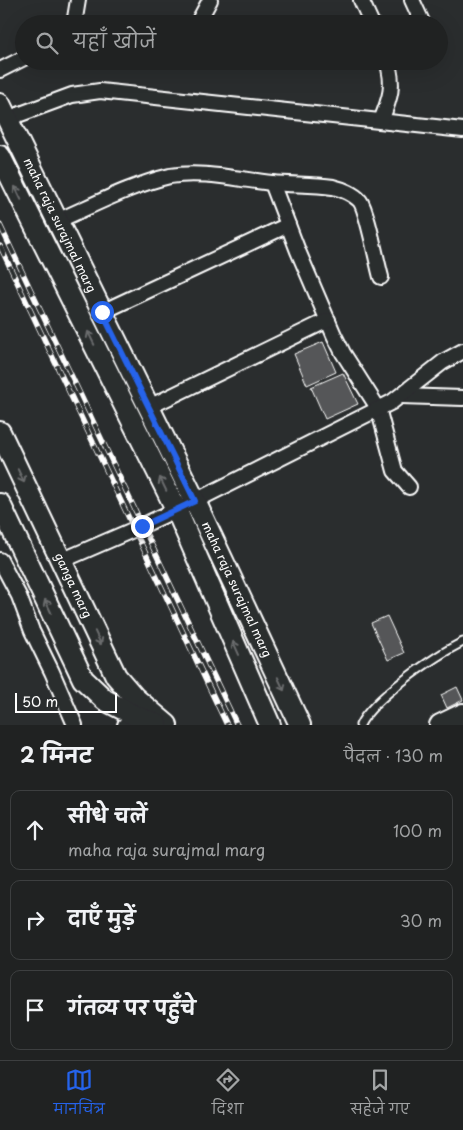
<!DOCTYPE html>
<html lang="hi">
<meta charset="utf-8">
<style>
body{margin:0;font-family:"Playpen Sans","Playpen Sans Deva",sans-serif;background:#282a2a;color:#f1f3f6}
.scale{position:absolute;left:15px;bottom:12px;width:102px;box-sizing:border-box;padding-left:5px;border:2px solid #fff;border-top:0;font-size:14px;line-height:18px;white-space:nowrap;color:#fff;-webkit-text-stroke:4px #2a2d2e;paint-order:stroke}
.stop{position:absolute;width:15px;height:15px;margin:-11px;border:4px solid #2563eb;border-radius:50%;background:#fff}
.stop.end{background:#2563eb;border-color:#fff;box-shadow:0 1px 5px #0008}
.list{margin:0;padding:0;list-style:none}
h2{display:flex;justify-content:space-between;align-items:center;height:65px;margin:0;padding:0 20px;font-size:21px}
h2 small{font-size:16px;font-weight:400;color:#a2a4a5}
.list li{display:grid;grid-template-columns:32px 1fr auto;gap:15px;align-items:center;box-sizing:border-box;height:80px;margin:0 10px 10px;padding:0 10px;border:1px solid #3d3f40;border-radius:10px}
.list b{display:block;font-size:19px;white-space:nowrap}
.list p{margin:0;font-size:16px;white-space:nowrap;color:#a2a4a5}
.list em{font-size:16px;font-style:normal;color:#a2a4a5}
.icon{flex:none;width:28px;height:28px;fill:none;stroke:currentColor;stroke-width:2;stroke-linecap:round;stroke-linejoin:round}
.map{position:relative;flex:none;width:463px;height:725px;overflow:hidden}
.search{position:absolute;background:#202222;box-shadow:0 5px 20px #0002;left:15px;right:15px;top:15px;height:55px;display:flex;align-items:center;gap:12px;box-sizing:border-box;padding:0 18px;border-radius:28px;color:#a2a4a5;font-size:19px}
.sheet{height:335px;background:#202222}
nav{display:flex;justify-content:space-around;align-items:center;box-sizing:border-box;height:70px;border-top:1px solid #3d3f40;background:#202222;font-size:14px;color:#a2a4a5}
nav a{display:grid;justify-items:center;gap:2px}
nav .on{color:#2563eb}
.map>svg:first-child{display:block}
.building{fill:#555758;stroke:#fff}
.lines{fill:none;stroke-linecap:round;stroke-linejoin:round}
.lane-casing{stroke:#fff;stroke-width:11}
.street-casing{stroke:#fff;stroke-width:18}
.secondary-casing{stroke:#fff;stroke-width:24}
.lane{stroke:#2a2d2e;stroke-width:7}
.street{stroke:#2a2d2e;stroke-width:14}
.secondary{stroke:#2a2d2e;stroke-width:20}
.rail-casing{stroke:#fff;stroke-width:5.5}
.rail{stroke:#2a2d2e;stroke-width:4;stroke-dasharray:11;stroke-linecap:butt}
.oneway{stroke:#6a6c6d}
.route{stroke:#2563eb;stroke-width:6}
.labels{text-anchor:middle;stroke-width:5;stroke-linejoin:round;paint-order:stroke}
.street-label{font-size:12px;fill:#fff;stroke:#2a2d2e}
</style>
<div class="map">
<svg width="463" height="725" viewBox="0 0 463 725">
<rect width="100%" height="100%" fill="#2a2d2e"/>
<filter id="ink" filterUnits="userSpaceOnUse"><feTurbulence type="fractalNoise" baseFrequency=".02" numOctaves="2"/><feDisplacementMap in="SourceGraphic" scale="10" xChannelSelector="R" yChannelSelector="G"/><feConvolveMatrix kernelMatrix="1 2 1 2 8 2 1 2 1" color-interpolation-filters="sRGB"/></filter>
<g filter="url(#ink)">
<g class="building">
<polygon points="323,342 336,372 307,385 294,354"/>
<polygon points="343,373 358,404 325,419 311,387"/>
<polygon points="387,616 404,653 388,660 371,623"/>
<polygon points="457,687 463,700 447,708 441,695"/>
</g>
<g class="lines">
<g class="lane-casing">
<path id="lane" d="M360,725C372,699 436,655 463,642"/>
</g>
<g class="street-casing">
<g id="street">
<polyline points="361,0 372,24"/>
<polyline points="412,0 423,24"/>
<polyline points="74,24 78,0"/>
<polyline points="197,24 210,0"/>
<polyline points="0,70 24,58"/>
<polyline points="7,119 72,95 100,91 463,130"/>
<path d="M381,121C390,98 395,86 387,61"/>
<polyline points="272,183 298,251 334,335 343,353 378,408 395,471 409,487"/>
<path d="M57,221C94,205 131,185 170,176C202,170 240,180 272,183C292,185 313,184 333,187C342,189 354,194 360,201C367,210 377,263 381,277"/>
<polyline points="102,312 288,225"/>
<polyline points="401,396 463,398"/>
<polyline points="149,407 328,320"/>
<polyline points="0,560 19,596 32,631 52,672 75,725"/>
<polyline points="61,561 135,529 195,501 392,402 443,362 463,351"/>
<polyline points="125,725 138,717 142,712"/>
</g>
</g>
<g class="secondary-casing">
<g id="secondary">
<path id="s1" d="M0,104L195,501L300,725"/>
<polyline points="0,156 176,509 270,725"/>
<path id="s2" d="M0,432L116,676L135,698L167,725"/>
<polyline points="0,504 83,679 105,700 138,717 157,724"/>
<polyline points="440,725 463,714"/>
</g>
</g>
<use href="#lane" class="lane"/>
<use href="#street" class="street"/>
<use href="#secondary" class="secondary"/>
<g class="rail-casing">
<g id="rail">
<polyline points="0,225 237,725"/>
<polyline points="0,246 227,725"/>
</g>
</g>
<use href="#rail" class="rail"/>
</g>
<defs><path id="oneway-shaft" d="M-6 0H5M1.5-3L5.5 0L1.5 3" fill="none" stroke-width="1.6" stroke-linecap="round" stroke-linejoin="round" transform="scale(1.25)"/></defs>
<g class="oneway">
<use href="#oneway-shaft" transform="translate(18 193) rotate(-116)"/>
<use href="#oneway-shaft" transform="translate(91 338) rotate(-116)"/>
<use href="#oneway-shaft" transform="translate(21 476) rotate(65)"/>
<use href="#oneway-shaft" transform="translate(163 484) rotate(-116)"/>
<use href="#oneway-shaft" transform="translate(48 606) rotate(-115)"/>
<use href="#oneway-shaft" transform="translate(98 638) rotate(65)"/>
<use href="#oneway-shaft" transform="translate(236 648) rotate(-114)"/>
<use href="#oneway-shaft" transform="translate(281 684) rotate(65)"/>
</g>
</g>
<g class="lines" filter="url(#ink)">
<polyline class="route" points="102,312 195,501 142,526"/>
</g>
<g class="labels">
<g class="street-label">
<text dy="4" stroke="none"><textPath href="#s1" startOffset="135">maha raja surajmal marg</textPath></text>
<text dy="4" stroke="none"><textPath href="#s2" startOffset="170">ganga marg</textPath></text>
<text dy="4" stroke="none"><textPath href="#s1" startOffset="540">maha raja surajmal marg</textPath></text>
</g>
</g>
</svg>
<div class="scale">50 m</div>
<div class="stop" style="left:102px;top:312px"></div>
<div class="stop end" style="left:142px;top:526px"></div>
<div class="search"><svg class="icon" aria-label="search" viewBox="0 0 24 24"><circle cx="10" cy="10" r="6"/><path d="M15 15l6 6"/></svg>यहाँ खोजें</div>
</div>
<section class="sheet">
<h2>2 मिनट<small>पैदल · 130 m</small></h2>
<ul class="list">
<li><svg class="icon" aria-label="ahead" viewBox="0 0 24 24"><path d="M12 20V5M6 11l6-6 6 6"/></svg><div><b>सीधे चलें</b><p>maha raja surajmal marg</p></div><em>100 m</em></li>
<li><svg class="icon" aria-label="right" viewBox="0 0 24 24"><path d="M7 20v-9h11M14 6l5 5-5 5"/></svg><div><b>दाएँ मुड़ें</b></div><em>30 m</em></li>
<li><svg class="icon" aria-label="arrive" viewBox="0 0 24 24"><path d="M6 21V4h12l-3 4 3 4H6"/></svg><div><b>गंतव्य पर पहुँचे</b></div></li>
</ul>
</section>
<nav>
<a class="on"><svg class="icon" aria-label="map" viewBox="0 0 24 24"><path d="M3 6l6-2 6 2 6-2v14l-6 2-6-2-6 2zM9 4v14M15 6v14"/></svg>मानचित्र</a>
<a><svg class="icon" aria-label="directions" viewBox="0 0 24 24"><path d="M12 3l9 9-9 9-9-9zM9 14v-3h6M13 9l2 2-2 2"/></svg>दिशा</a>
<a><svg class="icon" aria-label="saved" viewBox="0 0 24 24"><path d="M7 4h10v16l-5-4-5 4z"/></svg>सहेजे गए</a>
</nav>
